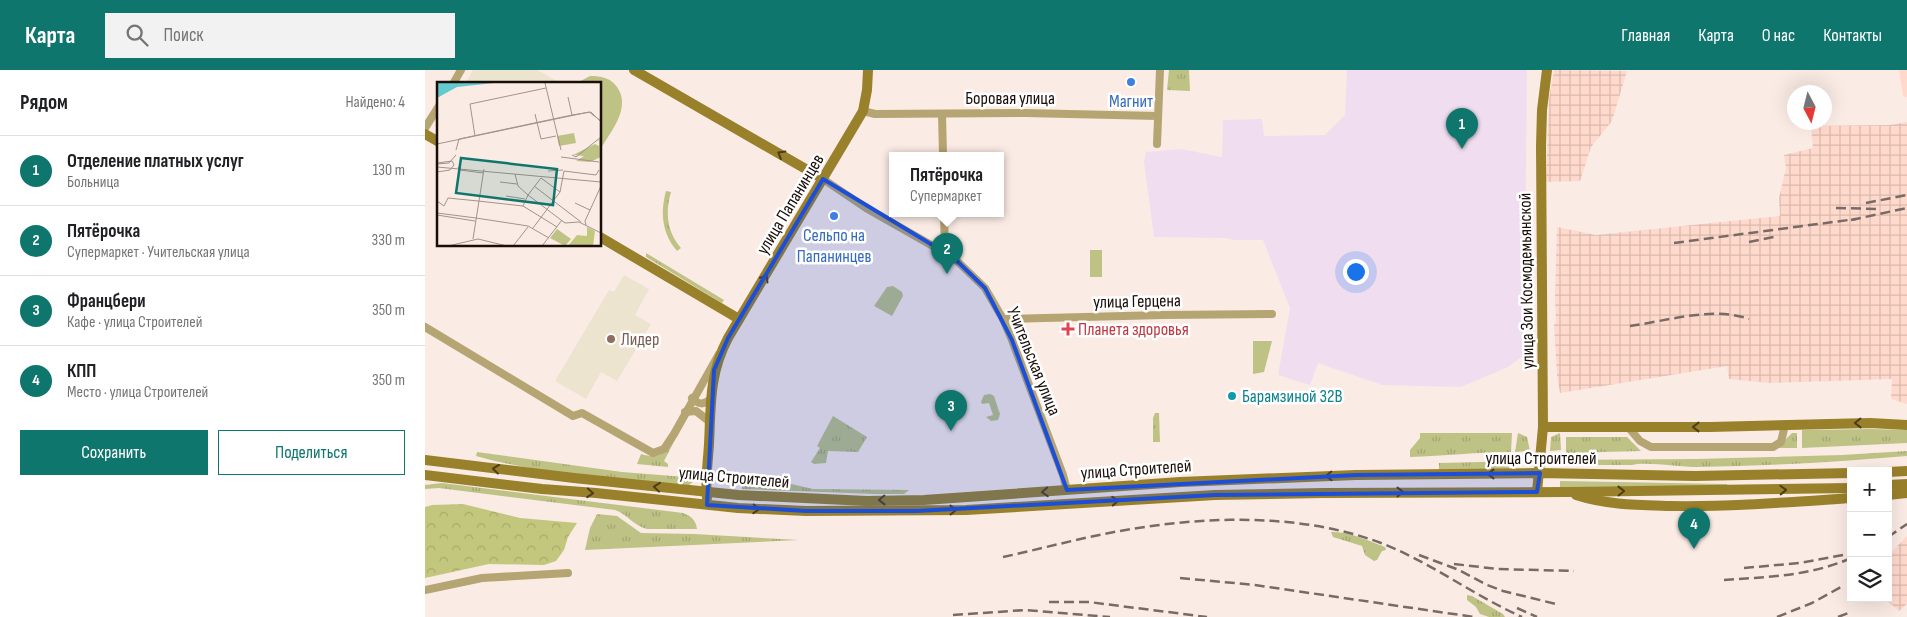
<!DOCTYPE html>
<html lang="ru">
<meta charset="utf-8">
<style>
body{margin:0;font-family:"Sofia Sans Condensed",sans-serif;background:#f2f2f2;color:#202124}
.controls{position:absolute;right:15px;bottom:15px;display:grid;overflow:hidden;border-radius:0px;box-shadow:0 5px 20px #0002}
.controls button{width:45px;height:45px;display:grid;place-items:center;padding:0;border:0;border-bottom:1px solid #e0e0e0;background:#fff;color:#202124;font:25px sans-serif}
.compass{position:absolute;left:1362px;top:15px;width:45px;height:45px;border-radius:50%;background:#fff;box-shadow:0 5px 20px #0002;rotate:173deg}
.you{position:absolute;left:930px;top:201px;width:18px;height:18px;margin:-12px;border:4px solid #fff;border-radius:50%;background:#1a73e8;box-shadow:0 0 0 8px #1a73e833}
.badge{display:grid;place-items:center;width:32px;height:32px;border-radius:50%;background:#0f766e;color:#fff;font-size:16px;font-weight:700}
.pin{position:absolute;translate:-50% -41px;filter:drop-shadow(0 1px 2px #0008)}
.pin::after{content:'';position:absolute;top:26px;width:18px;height:15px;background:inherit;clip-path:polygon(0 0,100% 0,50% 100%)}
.popup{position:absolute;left:464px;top:82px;width:115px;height:65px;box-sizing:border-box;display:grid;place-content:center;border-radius:0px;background:#fff;filter:drop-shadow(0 1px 4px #0005);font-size:16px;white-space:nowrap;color:#757577}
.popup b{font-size:19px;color:#202124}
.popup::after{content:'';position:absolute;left:50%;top:100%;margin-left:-10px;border:10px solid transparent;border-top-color:#fff}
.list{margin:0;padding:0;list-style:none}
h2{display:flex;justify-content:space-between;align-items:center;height:65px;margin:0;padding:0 20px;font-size:21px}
h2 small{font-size:16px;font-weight:400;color:#757577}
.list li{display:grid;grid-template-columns:32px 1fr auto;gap:15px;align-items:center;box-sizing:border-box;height:70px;padding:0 20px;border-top:1px solid #e0e0e0}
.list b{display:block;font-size:19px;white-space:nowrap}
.list p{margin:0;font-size:16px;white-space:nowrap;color:#757577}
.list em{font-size:16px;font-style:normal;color:#757577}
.actions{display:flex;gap:10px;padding:15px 20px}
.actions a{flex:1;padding:11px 0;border:1px solid #0f766e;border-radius:0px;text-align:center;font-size:18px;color:#0f766e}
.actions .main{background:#0f766e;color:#fff}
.icon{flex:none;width:28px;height:28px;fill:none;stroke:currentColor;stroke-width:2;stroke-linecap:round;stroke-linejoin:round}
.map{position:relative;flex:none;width:1482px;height:547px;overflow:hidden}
header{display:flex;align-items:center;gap:30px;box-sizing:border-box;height:70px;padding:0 25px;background:#0f766e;color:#fff}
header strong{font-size:24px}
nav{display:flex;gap:28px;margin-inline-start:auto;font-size:18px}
.search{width:350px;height:45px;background:#f2f2f2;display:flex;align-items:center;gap:12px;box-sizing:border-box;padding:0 18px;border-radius:0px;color:#757577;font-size:19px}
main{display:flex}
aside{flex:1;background:#fff}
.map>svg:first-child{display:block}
.built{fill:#ffd9cc}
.industrial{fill:url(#industrial-grid)}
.education{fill:#ede4cf}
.medical{fill:#f0def0}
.grass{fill:url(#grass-tufts)}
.forest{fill:url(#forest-crowns)}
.green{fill:#bec284}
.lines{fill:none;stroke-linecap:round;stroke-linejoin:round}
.street{stroke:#b5a572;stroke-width:8}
.secondary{stroke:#99802b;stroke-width:10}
.rail{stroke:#786a65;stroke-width:2.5;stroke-dasharray:10 5;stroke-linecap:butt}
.oneway{stroke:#4d3c17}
.marked{fill:#1d4ed8;fill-opacity:0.2;stroke:#1d4ed8;stroke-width:4;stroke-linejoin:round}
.shop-dot{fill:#3f7fe0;stroke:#fff;stroke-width:2}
.health-dot{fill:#e0444e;stroke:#fff;stroke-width:2}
.education-dot{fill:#8d6e63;stroke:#fff;stroke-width:2}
.culture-dot{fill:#0f9aa8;stroke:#fff;stroke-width:2}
.labels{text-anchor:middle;stroke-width:5;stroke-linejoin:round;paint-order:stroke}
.street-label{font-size:18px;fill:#1a0e09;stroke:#fff}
.shop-label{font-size:18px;fill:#366cbe;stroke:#fff}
.health-label{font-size:18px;fill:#be3a42;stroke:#fff;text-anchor:start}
.education-label{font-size:18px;fill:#785e54;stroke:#fff;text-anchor:start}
.culture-label{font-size:18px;fill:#0d838f;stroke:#fff;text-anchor:start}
.inset-road{fill:none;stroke:#a1938d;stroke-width:1}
.view{fill:#0f766e;fill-opacity:0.15;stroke:#0f766e;stroke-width:2.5}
.inset-edge{fill:none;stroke:#1a0e09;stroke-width:2.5}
</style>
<header>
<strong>Карта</strong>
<div class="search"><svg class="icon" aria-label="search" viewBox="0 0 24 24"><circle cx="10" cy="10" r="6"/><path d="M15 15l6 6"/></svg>Поиск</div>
<nav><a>Главная</a><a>Карта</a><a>О нас</a><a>Контакты</a></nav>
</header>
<main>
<aside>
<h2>Рядом<small>Найдено: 4</small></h2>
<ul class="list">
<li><span class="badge">1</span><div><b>Отделение платных услуг</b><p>Больница</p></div><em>130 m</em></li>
<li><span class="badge">2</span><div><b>Пятёрочка</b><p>Супермаркет · Учительская улица</p></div><em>330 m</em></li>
<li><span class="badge">3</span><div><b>Францбери</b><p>Кафе · улица Строителей</p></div><em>350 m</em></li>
<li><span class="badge">4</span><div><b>КПП</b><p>Место · улица Строителей</p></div><em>350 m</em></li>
</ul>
<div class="actions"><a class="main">Сохранить</a><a>Поделиться</a></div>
</aside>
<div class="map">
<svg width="1482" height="547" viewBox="0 0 1482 547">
<defs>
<pattern id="industrial-grid" width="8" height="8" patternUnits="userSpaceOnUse" patternTransform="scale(1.25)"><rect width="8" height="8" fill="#ffd9cc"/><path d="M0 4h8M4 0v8" fill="none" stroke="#dab9ae"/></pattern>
<pattern id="grass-tufts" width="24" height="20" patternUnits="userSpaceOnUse" patternTransform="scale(1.25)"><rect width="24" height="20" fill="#bec284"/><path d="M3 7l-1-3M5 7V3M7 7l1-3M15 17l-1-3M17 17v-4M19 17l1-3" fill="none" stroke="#a3a671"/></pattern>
<pattern id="forest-crowns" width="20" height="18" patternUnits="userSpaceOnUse" patternTransform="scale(1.25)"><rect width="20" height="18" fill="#c2c77d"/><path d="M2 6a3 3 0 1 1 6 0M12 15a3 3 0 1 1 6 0" fill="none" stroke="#a6aa6b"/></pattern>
</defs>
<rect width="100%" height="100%" fill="#fbebe5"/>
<polygon class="built" points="1474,0 1482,0 1482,27 1478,26"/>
<g class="industrial">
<polygon points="1129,0 1202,1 1187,51 1166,77 1155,111 1121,112 1124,29"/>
<polygon points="1482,52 1482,334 1466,329 1467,309 1343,313 1304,309 1302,296 1135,323 1132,305 1129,254 1131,253 1130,227 1132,157 1171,165 1355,146 1354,128 1361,98 1359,85 1388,78 1386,56 1465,55"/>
<polygon points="1482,466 1482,534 1474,541 1459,528 1463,528 1463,486"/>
</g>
<g class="education">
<polygon points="48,0 112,0 137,14 40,14"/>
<polygon points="199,205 224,219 210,245 226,254 192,311 176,302 161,329 130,311 184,220 189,222"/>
</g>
<polygon class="medical" points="922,0 1102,0 1099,285 1083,297 1036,317 957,315 893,293 885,315 853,305 865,238 838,170 808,170 801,168 729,167 719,92 721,82 756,79 797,87 798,50 837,49 839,66 900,65 920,45"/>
<g class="grass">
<polygon points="744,0 764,0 765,21 742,20"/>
<path d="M241,121L246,122C240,142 242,162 256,178L252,181C237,163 235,143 241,121Z"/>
<polygon points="221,183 299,230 297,233 221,187"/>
<polygon points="565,324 569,326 575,344 573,350 566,351 561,347 568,345 564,333 557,334 556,332 559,325"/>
<polygon points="730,343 734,343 735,372 728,372 728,348"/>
<polygon points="408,346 442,367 433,382 403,381 401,393 389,394 386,392 395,378 392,376"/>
<polygon points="1446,359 1482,360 1482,373 1377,378 1377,360"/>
<path d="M995,363H1087L1086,382C1052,382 1019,386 985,387V380L995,368Z"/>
<polygon points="1093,363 1102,367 1105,381 1090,382"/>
<polygon points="1135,363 1136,380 1125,381 1126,367"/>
<polygon points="1367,363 1372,363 1372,378 1352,378"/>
<polygon points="1141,367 1202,367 1216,381 1141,383"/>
<path d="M249,368H251L239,391L243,394V397L212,394L216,384C236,390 239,383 249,368Z"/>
<path d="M1482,381V386C1412,392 1342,396 1272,397C1256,397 1219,391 1207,395H1137L1129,390L1271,389L1417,385Z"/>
<path d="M52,382L197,402L273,408L264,415C194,410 119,405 51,386Z"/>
<polygon points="1084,390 1084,399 1014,400 1014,393 1057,392"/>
<polygon points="317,410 362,413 388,419 484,420 479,424 450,424 317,419"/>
<polygon points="1135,411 1302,414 1302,416 1135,417"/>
<path d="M17,413L258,443C266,446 271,450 272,459H222C209,456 202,444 190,440L14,418L0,419V415Z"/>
<polygon points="172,444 192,446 216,463 269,464 374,470 160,480 165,458"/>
<path d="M906,462C924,461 944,471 960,477L961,480L957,481L952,490L949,491L940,485L937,476L908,467Z"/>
<polygon points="1042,525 1047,526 1078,544 1080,547 1064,547 1055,544 1051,537 1042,530"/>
</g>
<polygon class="forest" points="38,434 95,448 152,453 143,467 139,480 131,491 119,495 64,494 0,508 0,437 7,435"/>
<g class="green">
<path d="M165,6C176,6 186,8 192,17C207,38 185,62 175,80V14H150Z"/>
<rect x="665" y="180" width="12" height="27"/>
<polygon points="468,216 477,222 478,226 467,246 449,236 462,217"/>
<polygon points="828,271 847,271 839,302 828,304"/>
</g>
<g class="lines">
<g class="street">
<polyline points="28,14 36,0"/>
<polyline points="438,41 450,44 600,43 733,46"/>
<polyline points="517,44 518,85"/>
<polyline points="0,58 14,36"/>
<polyline points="732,74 735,0"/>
<polyline points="398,109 441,138 529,188 560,218 578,249 587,270 638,405 642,420"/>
<polyline points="519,143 520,182"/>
<polyline points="578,249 738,245 847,244"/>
<polyline points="0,257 148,346 157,343 228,383 239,379 249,364 294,284"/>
<path d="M267,328C274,335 278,335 286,329"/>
<polyline points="260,342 271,341 285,352"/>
<polyline points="1203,357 1215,371 1226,377 1348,377 1356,372 1360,355"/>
<polyline points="0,520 57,508 143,503"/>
</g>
<g class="secondary">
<polyline points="209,0 398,109"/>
<polyline points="0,64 14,72"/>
<polyline points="175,167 314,249"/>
<polyline points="1118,357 1285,357 1445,353 1482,355"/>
<polyline points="0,390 149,408 313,425 442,431 499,430 755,412 931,405 1115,403 1270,406 1426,403"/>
<polyline points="1463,402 1482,401"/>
<polyline points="0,405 117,419 171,423 313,438 381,441 541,440 790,425 898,423 1141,422 1426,418"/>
<polyline points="1463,415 1482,414"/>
<polyline points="1112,422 1118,357 1116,76 1117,40 1122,0"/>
<path d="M1151,425C1182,435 1213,435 1245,436C1305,437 1366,432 1426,428"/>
<polyline points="1463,425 1482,423"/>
<path d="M282,428C280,410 283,392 284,374C286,335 284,304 303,268L438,41L442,20L443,0"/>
</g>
<g class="rail">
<polyline points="1441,133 1482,125"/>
<polyline points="1411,138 1455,139"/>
<polyline points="1426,150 1482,138"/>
<polyline points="1324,172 1353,166"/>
<polyline points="1249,173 1431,149"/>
<path d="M1205,256C1242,251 1288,236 1324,249"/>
<polyline points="1463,467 1482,454"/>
<polyline points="994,485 1034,500 1062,515 1078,521 1131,534"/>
<path d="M578,487C615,479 652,469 689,462C775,446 873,442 956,473C1005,492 1048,525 1097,547"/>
<polyline points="1029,494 1073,499 1149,501"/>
<polyline points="1319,498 1375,493 1418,485"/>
<polyline points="755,508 830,515 1049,547"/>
<path d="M1299,510C1342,507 1386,506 1426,488"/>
<polyline points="624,532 664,532 782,547"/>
<polyline points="1092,538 1112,547"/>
<polyline points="528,545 600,540 685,547"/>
<polyline points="1352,547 1387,533 1416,517"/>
<polyline points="1413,547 1426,542"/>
</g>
</g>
<defs><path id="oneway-chevron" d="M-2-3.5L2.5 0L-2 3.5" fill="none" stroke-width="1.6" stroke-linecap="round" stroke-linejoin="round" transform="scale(1.25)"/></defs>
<g class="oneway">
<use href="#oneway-chevron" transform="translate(356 84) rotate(-149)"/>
<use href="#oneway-chevron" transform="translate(340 208) rotate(-59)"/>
<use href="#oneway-chevron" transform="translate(1433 353) rotate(179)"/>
<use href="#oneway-chevron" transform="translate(1271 357) rotate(-180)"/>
<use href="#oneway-chevron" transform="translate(71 399) rotate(-173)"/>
<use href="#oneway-chevron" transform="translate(1066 404) rotate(-180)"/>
<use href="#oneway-chevron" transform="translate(904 406) rotate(178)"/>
<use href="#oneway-chevron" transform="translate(232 417) rotate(-174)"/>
<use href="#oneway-chevron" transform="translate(1358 420) rotate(-2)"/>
<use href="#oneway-chevron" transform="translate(1196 421) rotate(-1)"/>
<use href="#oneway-chevron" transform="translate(620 422) rotate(176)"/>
<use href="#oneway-chevron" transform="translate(975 422)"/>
<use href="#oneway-chevron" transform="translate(165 423) rotate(4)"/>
<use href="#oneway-chevron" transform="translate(457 430) rotate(179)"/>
<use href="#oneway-chevron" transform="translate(690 431) rotate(-4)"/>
<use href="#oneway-chevron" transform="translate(331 439) rotate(3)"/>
<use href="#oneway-chevron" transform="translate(528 440) rotate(-1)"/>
</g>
<path class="marked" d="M398,109L529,188L560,218L587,270L642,420L931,405L1115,403L1112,422L790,425L492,441H381L282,435L289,300L303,268Z"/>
<g class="shop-dot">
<circle cx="706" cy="12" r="5"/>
<circle cx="409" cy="146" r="5"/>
</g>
<path class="health-dot" d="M640.5 251.5h5v5h5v5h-5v5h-5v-5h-5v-5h5z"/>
<circle class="education-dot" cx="186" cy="269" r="5"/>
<circle class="culture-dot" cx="807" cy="326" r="5"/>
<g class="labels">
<g class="street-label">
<text x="585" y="34">Боровая улица</text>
<text transform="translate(365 134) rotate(-59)" y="6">улица Папанинцев</text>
<text transform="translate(1101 211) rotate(-91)" y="6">улица Зои Космодемьянской</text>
<text transform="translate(712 231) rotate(-1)" y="6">улица Герцена</text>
<text transform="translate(609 291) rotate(68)" y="6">Учительская улица</text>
<text x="1116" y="394">улица Строителей</text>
<text transform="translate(711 399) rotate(-4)" y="6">улица Строителей</text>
<text transform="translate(309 407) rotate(5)" y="6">улица Строителей</text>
</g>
<g class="shop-label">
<text x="706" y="37">Магнит</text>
<text x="409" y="171">Сельпо на<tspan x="409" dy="21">Папанинцев</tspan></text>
</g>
<g class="health-label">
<text x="653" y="265">Планета здоровья</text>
</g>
<g class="education-label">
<text x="196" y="275">Лидер</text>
</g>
<g class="culture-label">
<text x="817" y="332">Барамзиной 32В</text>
</g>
</g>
<g transform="translate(12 12)">
<rect width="164" height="164" fill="#fbebe5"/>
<path d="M164,55V75L153,80L139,79L147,74L136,73L158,62L162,64V58L159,61Z" fill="#bec284"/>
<path d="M150,145L158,149L156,164H131L140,153L150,154Z" fill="#c2c77d"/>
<path d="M137,51L139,61L122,64L120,54ZM120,147L134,157L128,164L113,156Z" fill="#bec284"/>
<path d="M0,0H66L20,5L0,16Z" fill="#63cacf"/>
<path class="inset-road" d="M108,1L124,68M131,15L135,33M98,32L104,57L119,54M38,54L33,22L109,6M0,62L152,30L164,39M19,68L22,57L135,33L154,30L164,40M135,73L139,75L164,55M124,75L162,80M0,81L15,79M0,82L12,81L19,73M0,85L164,100M21,85L23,88L46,91M111,89L126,88M0,90L13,88L17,83L15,79M78,92L81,104L91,113L104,96L123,110M63,100L80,102M97,104L144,140M69,114L88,117M0,119L7,124L11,116L41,119M41,119L86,124L91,113L128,141L142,140L164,151M138,121L153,128M86,124L120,145M0,131L39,136M0,133L38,139M39,136L91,144M149,143L148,139L164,104M91,144L112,156M96,146L123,110L127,89L159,93L162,88M36,157L47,87M11,164L41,157L70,164M76,164L91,145M105,164L125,138"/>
<path class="view" d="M24,76L120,87L116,123L19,111Z"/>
<rect width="164" height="164" class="inset-edge"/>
</g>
</svg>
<div class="controls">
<button>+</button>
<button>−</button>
<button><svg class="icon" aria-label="layers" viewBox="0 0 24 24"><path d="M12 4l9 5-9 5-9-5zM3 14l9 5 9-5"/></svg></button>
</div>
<svg class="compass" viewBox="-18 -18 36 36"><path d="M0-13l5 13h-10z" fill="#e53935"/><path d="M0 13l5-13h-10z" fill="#757577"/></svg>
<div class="you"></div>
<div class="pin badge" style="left:1037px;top:79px">1</div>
<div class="pin badge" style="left:522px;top:204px">2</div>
<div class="popup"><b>Пятёрочка</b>Супермаркет</div>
<div class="pin badge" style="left:526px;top:361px">3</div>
<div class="pin badge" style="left:1269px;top:479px">4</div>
</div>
</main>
